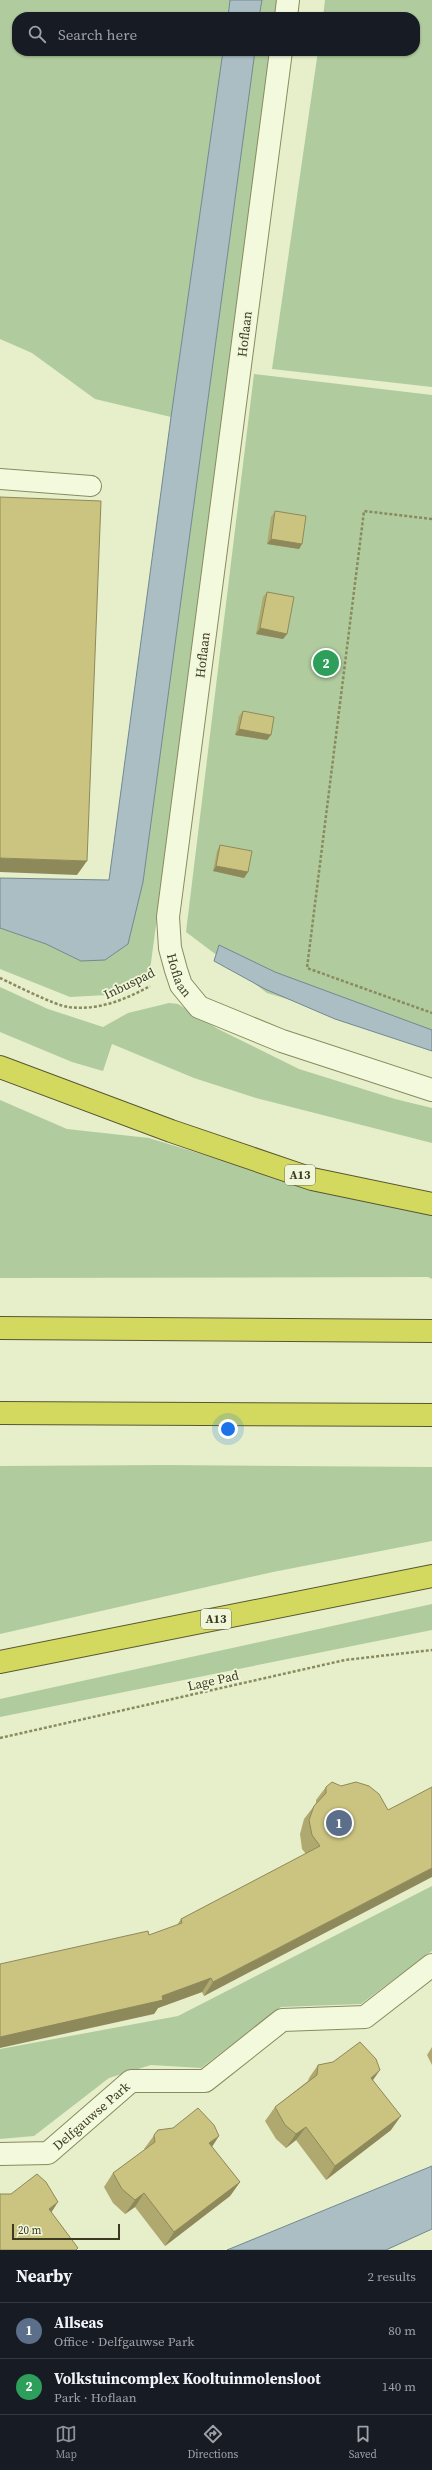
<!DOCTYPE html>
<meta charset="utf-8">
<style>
body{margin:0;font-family:"Source Serif 4",serif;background:#242831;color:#f1f3f6}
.scale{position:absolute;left:12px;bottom:10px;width:108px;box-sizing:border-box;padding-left:4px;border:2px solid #3c3b21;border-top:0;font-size:11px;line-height:14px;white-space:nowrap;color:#3c3b21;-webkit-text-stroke:3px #f0f6d9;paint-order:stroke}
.you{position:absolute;left:228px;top:1429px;width:14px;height:14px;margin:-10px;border:3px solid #fff;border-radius:50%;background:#1a73e8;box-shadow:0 0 0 6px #1a73e833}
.badge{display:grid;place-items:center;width:26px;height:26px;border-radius:50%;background:#8c9099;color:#fff;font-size:13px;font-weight:700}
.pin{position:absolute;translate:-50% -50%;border:2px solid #fff;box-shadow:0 1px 4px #0006}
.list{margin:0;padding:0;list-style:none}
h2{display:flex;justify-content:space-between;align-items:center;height:52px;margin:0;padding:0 16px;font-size:17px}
h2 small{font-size:13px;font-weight:400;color:#9ea1a6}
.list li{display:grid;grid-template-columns:26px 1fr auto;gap:12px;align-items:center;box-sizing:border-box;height:56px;padding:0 16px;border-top:1px solid #363941}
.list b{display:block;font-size:15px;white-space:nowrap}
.list p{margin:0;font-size:13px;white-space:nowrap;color:#9ea1a6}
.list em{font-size:13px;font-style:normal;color:#9ea1a6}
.icon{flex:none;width:22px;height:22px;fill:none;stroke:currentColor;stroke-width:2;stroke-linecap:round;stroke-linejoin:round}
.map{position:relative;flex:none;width:432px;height:2250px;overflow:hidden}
.search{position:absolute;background:#171b24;box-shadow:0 1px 3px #0004;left:12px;right:12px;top:12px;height:44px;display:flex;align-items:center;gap:10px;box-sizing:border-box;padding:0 14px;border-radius:16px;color:#9ea1a6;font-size:15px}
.sheet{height:164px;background:#171b24}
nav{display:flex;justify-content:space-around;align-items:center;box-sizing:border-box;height:56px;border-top:1px solid #363941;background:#171b24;font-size:11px;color:#9ea1a6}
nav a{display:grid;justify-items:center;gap:2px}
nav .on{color:#8c9099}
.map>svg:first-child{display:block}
.green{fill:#b0cc9e}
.water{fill:#aabec3;stroke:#718991}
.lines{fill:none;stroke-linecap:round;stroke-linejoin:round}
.lane-casing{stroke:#898b5e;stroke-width:22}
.street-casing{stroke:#898b5e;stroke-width:24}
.highway-casing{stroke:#595732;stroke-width:24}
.path{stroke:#898b5e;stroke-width:2.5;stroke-dasharray:3 2;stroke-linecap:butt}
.lane{stroke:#f3f9dd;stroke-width:20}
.street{stroke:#f3f9dd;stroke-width:22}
.highway{stroke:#d3d95f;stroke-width:22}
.wall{fill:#afa96f}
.shaded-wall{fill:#8e895a}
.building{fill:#cbc481;stroke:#8e895a}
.labels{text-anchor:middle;stroke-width:3.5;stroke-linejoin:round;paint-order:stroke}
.shield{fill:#f0f6d9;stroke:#727358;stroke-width:1}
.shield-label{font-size:12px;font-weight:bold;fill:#3c3b21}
.street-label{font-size:13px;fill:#3c3b21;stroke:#f0f6d9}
</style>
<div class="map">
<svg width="432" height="2250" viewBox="0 0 432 2250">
<rect width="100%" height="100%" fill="#e7eeca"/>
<g class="green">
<polygon points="0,0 230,0 228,17 17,17 17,51 223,51 171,417 95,399 32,353 0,339"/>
<polygon points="262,0 279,0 277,17 259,17"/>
<polygon points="325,0 432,0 432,387 272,369 318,51 415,51 415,17 323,17"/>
<polygon points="255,51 273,51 150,970 147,979 107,995 70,997 0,969 0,928 46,944 81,961 143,882"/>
<polygon points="254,374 432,395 432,1042 267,993 186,932"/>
<polygon points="0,987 48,1009 103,1027 128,1013 169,1003 178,1004 218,1029 299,1069 395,1099 432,1108 432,1143 256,1098 194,1078 112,1044 103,1071 72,1062 0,1032"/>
<polygon points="0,1100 67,1129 149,1138 306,1186 366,1202 432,1215 432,1279 428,1277 0,1278"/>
<polygon points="167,1465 432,1467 432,1541 273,1572 0,1634 0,1466"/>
<polygon points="432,1604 432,1630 0,1717 0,1699"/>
<polygon points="432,1886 432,1951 361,2004 281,2007 201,2068 151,2065 109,2078 34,2136 0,2139 0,2049 178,2016"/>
</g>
<g class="water">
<polygon points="230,0 262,0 259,17 228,17"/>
<polygon points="223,51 255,51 143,882 128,944 105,960 81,961 46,944 0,928 0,878 109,880 171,417"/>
<polygon points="219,945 275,972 432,1030 432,1051 335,1019 265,989 214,961"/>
<polygon points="432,2166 432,2229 386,2250 227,2250"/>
</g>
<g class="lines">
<g class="lane-casing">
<polyline id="lane" points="0,479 91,486"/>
</g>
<g class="street-casing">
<g id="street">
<polyline points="286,17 288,0"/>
<path id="s1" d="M281,51L168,917L170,948L176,970L181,985L199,1007L282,1041L432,1090"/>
<path id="s2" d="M0,2154L48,2153L131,2081H205L282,2020L365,2017L432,1965"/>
</g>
</g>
<g class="highway-casing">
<g id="highway">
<polyline points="0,1067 171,1131 312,1179 432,1204"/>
<polyline points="0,1328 432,1331"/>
<polyline points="0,1413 432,1415"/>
<polyline points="0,1662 432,1576"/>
</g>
</g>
<g class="path">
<polyline points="432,519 364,511 307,968 432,1013"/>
<path d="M0,978C15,985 54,1005 68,1007C97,1011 125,1000 150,986"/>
<polyline points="0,1738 345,1660 432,1650"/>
</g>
<use href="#lane" class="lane"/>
<use href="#street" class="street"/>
<use href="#highway" class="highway"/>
</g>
<g class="wall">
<polygon points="275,511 302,544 299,549 267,544 271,517"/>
<polygon points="267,592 287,634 283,639 256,634 263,597"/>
<polygon points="243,711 271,735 267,740 235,735 239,716"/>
<polygon points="220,845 248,872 244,878 213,871 217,851"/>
<polygon points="341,1786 369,1786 209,1993 204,1996 202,1992 158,2008 154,2014 177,1925 181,1919 306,1854 302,1849 300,1834 304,1819 314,1806 316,1803 316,1800 326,1787"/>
<polygon points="432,2047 432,2065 427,2055"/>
<polygon points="318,2065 373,2080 391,2130 326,2180 296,2140 286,2148 276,2139 265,2121 275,2107 308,2081 309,2078"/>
<polygon points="158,2130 212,2147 240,2182 230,2196 165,2246 135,2207 125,2214 113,2203 104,2187 113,2173 145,2150 144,2149"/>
</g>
<g class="shaded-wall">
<polygon points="271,539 302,544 299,549 267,544"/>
<polygon points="260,628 287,634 283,639 256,634"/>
<polygon points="239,729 271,735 267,740 235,735"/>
<polygon points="0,858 87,861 77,875 0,872"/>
<polygon points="216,866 248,872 244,878 213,871"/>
<polygon points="432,1868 432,1877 204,1996 213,1982"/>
<polygon points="211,1978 202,1992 158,2008 154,2014 0,2048 0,2037 162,1996"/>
<polygon points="380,2070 371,2083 371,2078"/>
<polygon points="401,2116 391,2130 326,2180 335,2166"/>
<polygon points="306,2127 296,2140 286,2148 296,2134"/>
<polygon points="219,2136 210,2150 209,2143"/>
<polygon points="240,2182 230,2196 165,2246 174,2232"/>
<polygon points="144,2193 135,2207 125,2214 135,2200"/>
<polygon points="58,2202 49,2216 49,2209"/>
</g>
<g class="building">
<polygon points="0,497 101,501 87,861 0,858"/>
<polygon points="275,511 306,516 302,544 271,539"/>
<polygon points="267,592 294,597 287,634 260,628"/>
<polygon points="243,711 274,717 271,735 239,729"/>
<polygon points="220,845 252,851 248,872 216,866"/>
<polygon points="332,1782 341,1786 356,1782 369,1786 379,1794 388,1810 432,1787 432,1868 213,1982 211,1978 162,1996 163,2000 0,2037 0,1964 148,1931 149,1935 182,1923 181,1919 320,1846 312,1835 309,1820 314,1806 326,1793 326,1787"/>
<polygon points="360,2042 376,2059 380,2070 371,2078 401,2116 335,2166 306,2127 296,2134 285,2125 275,2107 317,2075 318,2065 333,2062"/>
<polygon points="198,2108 214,2125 219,2136 209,2143 240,2182 174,2232 144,2193 135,2200 122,2189 113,2173 155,2142 154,2135 158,2130 173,2128"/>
<polygon points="37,2174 46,2182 58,2202 49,2209 78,2248 76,2250 0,2250 0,2194 11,2194"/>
</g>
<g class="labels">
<g class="shield">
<rect x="285" y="1165" width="30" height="20" rx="3"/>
<rect x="201" y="1609" width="30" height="20" rx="3"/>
</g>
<g class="shield-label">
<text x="300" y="1179">A13</text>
<text x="216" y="1623">A13</text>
</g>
<g class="street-label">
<text transform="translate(244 334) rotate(-83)" y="5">Hoflaan</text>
<text transform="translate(202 655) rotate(-83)" y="5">Hoflaan</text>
<text dy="5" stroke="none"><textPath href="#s1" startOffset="933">Hoflaan</textPath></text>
<text transform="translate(129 983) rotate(-26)" y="5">Inbuspad</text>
<text transform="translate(213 1680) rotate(-13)" y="5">Lage Pad</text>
<text dy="5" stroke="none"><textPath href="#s2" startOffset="105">Delfgauwse Park</textPath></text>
</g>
</g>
</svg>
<div class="scale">20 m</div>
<div class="you"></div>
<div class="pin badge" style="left:339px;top:1823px;background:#5c6f8a">1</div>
<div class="pin badge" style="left:326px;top:663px;background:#2e9e5b">2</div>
<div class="search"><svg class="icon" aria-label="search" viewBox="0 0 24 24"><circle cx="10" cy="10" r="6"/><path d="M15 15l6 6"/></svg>Search here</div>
</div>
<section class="sheet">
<h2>Nearby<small>2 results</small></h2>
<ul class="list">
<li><span class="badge" style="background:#5c6f8a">1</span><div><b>Allseas</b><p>Office · Delfgauwse Park</p></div><em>80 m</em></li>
<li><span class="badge" style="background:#2e9e5b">2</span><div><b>Volkstuincomplex Kooltuinmolensloot</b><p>Park · Hoflaan</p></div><em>140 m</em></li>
</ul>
</section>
<nav>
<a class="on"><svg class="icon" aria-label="map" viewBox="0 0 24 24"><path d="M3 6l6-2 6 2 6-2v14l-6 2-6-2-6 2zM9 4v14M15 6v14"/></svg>Map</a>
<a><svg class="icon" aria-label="directions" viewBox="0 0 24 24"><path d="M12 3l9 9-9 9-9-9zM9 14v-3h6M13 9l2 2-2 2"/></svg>Directions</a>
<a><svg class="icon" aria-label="saved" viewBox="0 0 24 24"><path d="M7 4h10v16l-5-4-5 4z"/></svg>Saved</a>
</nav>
